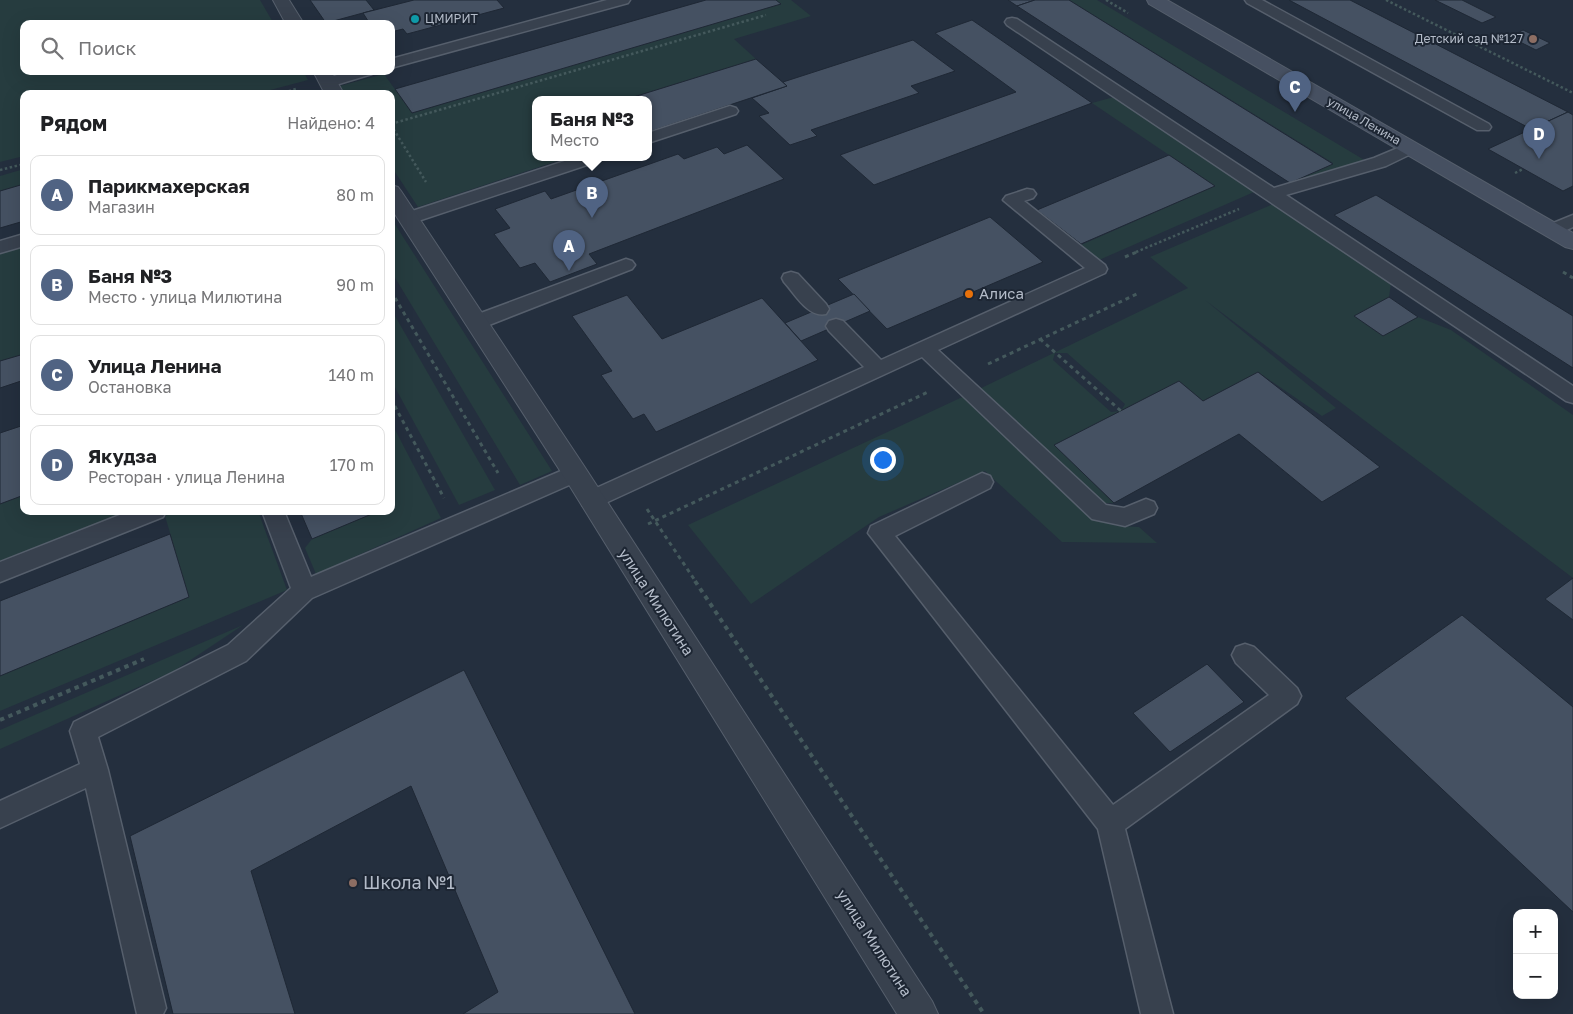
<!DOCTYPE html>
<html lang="ru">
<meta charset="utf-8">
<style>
body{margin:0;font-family:"Golos Text",sans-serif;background:#f2f2f2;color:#202124}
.controls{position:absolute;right:15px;bottom:15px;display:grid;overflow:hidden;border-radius:10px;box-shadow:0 5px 20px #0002}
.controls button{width:45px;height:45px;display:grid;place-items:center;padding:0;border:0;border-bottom:1px solid #e0e0e0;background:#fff;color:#202124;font:25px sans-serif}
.you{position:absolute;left:882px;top:459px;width:18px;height:18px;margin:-12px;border:4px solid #fff;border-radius:50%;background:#1a73e8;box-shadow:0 0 0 8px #1a73e833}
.badge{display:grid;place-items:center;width:32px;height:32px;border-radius:50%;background:#506383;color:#fff;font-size:16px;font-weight:700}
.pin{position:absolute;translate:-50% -41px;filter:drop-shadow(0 1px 2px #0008)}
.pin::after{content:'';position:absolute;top:26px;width:18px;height:15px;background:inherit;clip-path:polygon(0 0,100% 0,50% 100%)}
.popup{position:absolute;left:532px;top:96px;width:120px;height:65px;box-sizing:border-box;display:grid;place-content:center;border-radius:10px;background:#fff;filter:drop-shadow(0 1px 4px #0005);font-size:16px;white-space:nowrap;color:#757577}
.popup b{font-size:19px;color:#202124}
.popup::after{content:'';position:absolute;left:50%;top:100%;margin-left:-10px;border:10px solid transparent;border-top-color:#fff}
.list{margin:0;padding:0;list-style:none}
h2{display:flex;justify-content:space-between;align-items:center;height:65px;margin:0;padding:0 20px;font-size:21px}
h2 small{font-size:16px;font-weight:400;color:#757577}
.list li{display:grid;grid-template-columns:32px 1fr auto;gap:15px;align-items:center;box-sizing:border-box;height:80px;margin:0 10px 10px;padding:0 10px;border:1px solid #e0e0e0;border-radius:10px}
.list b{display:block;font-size:19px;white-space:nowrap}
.list p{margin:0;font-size:16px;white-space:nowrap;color:#757577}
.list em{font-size:16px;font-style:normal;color:#757577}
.icon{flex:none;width:28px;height:28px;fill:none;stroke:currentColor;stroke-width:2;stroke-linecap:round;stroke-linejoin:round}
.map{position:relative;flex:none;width:1573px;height:1014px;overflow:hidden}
.search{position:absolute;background:#fff;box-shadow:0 5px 20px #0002;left:20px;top:20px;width:375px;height:55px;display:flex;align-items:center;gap:12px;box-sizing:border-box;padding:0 18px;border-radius:10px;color:#757577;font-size:19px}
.panel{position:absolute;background:#fff;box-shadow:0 5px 20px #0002;left:20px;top:90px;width:375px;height:425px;border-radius:10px}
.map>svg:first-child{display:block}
.green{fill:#263c3f;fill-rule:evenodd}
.building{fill:#455162;stroke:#1f2835}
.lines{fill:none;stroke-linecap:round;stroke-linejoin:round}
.service-casing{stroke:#565f6c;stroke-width:3}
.minor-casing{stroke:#565f6c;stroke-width:2}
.secondary-casing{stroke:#565f6c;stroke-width:2}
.path-far2{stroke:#44595c;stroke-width:2.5;stroke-dasharray:2.5 2.5;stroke-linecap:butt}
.path-far1{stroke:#44595c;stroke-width:3;stroke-dasharray:4 4;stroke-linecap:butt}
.path{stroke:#44595c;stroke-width:4;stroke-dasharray:4.5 4.5;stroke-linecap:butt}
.service{fill:#38414e;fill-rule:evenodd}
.minor{fill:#38414e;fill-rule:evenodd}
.secondary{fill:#465061;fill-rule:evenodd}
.culture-dot{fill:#0f9aa8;stroke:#1d2633;stroke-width:2}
.education-dot{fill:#8d6e63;stroke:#1d2633;stroke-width:2}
.food-dot{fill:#e8710a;stroke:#1d2633;stroke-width:2}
.labels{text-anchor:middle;stroke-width:4;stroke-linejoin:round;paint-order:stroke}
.far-poi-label{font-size:12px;fill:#b4bcc9;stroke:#1d2633;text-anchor:start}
.far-street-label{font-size:12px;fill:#b4bcc9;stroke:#1d2633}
.poi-label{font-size:15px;fill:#b4bcc9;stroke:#1d2633;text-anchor:start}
.street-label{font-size:15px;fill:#b4bcc9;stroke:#1d2633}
.near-poi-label{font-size:18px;fill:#b4bcc9;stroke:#1d2633;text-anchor:start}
</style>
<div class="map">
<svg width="1573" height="1014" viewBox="0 0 1573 1014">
<rect width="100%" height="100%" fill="#242f3e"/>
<g class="green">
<polygon points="0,0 260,0 274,24 24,24 24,71 303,71 308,80 255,94 24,94 24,156 0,162"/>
<polygon points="776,0 791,0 811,16 734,39 756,59 627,99 536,99 536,128 531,129 536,135 536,157 554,157 557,161 418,207 391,166 391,94 345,94 340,86 384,74 412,113 780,4"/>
<polygon points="1069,0 1097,0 1366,161 1286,197 1276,190 1333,163"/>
<polygon points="1114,97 1254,192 1099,260 1081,245 1215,186 1092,103"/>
<polygon points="24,169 24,184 0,191 0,176"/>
<path d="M1273,204L1391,283L1389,297L1355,316L1383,336L1418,317L1451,330L1573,415V578L1205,300L1336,408L1322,416L1258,372L1203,401L1179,381L1055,445L1114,503H1099L973,405L1095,520L1117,526L1139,527L1157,543L1062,542L985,471L879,517L751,604L688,525L971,393L1188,288L1150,257ZM1055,353H1067L1125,404L1121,411L1111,412L1053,360Z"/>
<polygon points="391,218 552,471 520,485 391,271"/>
<polygon points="24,245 24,354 0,361 0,252"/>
<polygon points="391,309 495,490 459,505 391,380"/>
<polygon points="391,422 441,518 316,574 305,548 312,539 379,511 391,511"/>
<polygon points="24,495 24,511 138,511 0,565 0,504"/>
<polygon points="177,511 258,511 287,590 0,711 0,676 189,597 165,516"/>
<polygon points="243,625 174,671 0,749 0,730"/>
</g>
<g class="building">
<polygon points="310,0 366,0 374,10 326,23"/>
<polygon points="414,0 497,0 504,8 407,34 403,29 391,32 391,24 370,24 363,13"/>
<polygon points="706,0 776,0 781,4 412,113 395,89"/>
<polygon points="1008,0 1035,0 1017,6"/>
<polygon points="1035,0 1069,0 1333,164 1290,183 1017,6"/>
<polygon points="1289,0 1350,0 1568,112 1531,129"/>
<polygon points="1435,0 1462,0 1496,17 1482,23"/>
<polygon points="972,20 1092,103 874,185 840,155 1016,92 935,33"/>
<polygon points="1523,30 1550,43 1536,50 1510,37"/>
<polygon points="913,40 955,71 911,86 919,93 811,130 817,136 790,145 759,116 769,113 752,98 787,86 783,82"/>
<polygon points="756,59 787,86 648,132 648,99 627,99"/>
<polygon points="1568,112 1573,115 1573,186 1563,191 1488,149"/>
<polygon points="747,145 784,179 589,254 597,264 550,282 535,263 520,268 494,234 510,228 495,209 545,191 551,199 678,154 684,159 717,147 724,154"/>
<polygon points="1169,155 1215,186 1081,244 1037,210"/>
<polygon points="24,184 24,221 0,228 0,191"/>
<polygon points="1376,195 1573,316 1573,368 1334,215"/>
<polygon points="990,217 1043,262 887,329 838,279"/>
<polygon points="854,294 870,311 801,341 785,323"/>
<polygon points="627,295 662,339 762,298 818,360 656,432 644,414 633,419 601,375 612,371 572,316"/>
<polygon points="1389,297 1418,317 1383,336 1354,316"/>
<polygon points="24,354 24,380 0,388 0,361"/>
<polygon points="1258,372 1380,467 1322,502 1239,434 1114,503 1054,445 1179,381 1203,401"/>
<polygon points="24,425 24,495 0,504 0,433"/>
<polygon points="300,511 379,511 312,539"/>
<polygon points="170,534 189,597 0,676 0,601"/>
<polygon points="1573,578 1573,620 1545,599"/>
<polygon points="1462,615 1573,707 1573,912 1345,698"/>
<polygon points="1207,664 1244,702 1170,752 1133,713"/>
<polygon points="464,670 635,1014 463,1014 498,992 411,786 251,871 295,1014 173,1014 130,836"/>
</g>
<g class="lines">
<g class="service-casing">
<g id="service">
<polygon points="607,0 630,0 628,3 391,68 391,59"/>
<polygon points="1245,0 1262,0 1489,124 1491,127 1489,130 1477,130 1247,3"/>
<polygon points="1012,18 1017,19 1274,188 1374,158 1405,145 1417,145 1419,148 1417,151 1386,166 1286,195 1573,386 1573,403 1566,401 1007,25 1005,22 1007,19"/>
<polygon points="350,71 374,71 372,74 329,87 324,85 321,82 324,79"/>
<polygon points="730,106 736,108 738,111 736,114 648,143 648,133"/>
<polygon points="577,157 601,157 599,161 415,222 409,223 403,222 400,218 403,214"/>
<polygon points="1027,189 1033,190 1036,194 1033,198 1024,201 1105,265 1107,269 1105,273 938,350 1106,505 1124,508 1146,499 1154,502 1157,508 1154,514 1125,526 1092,519 922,357 599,506 591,509 583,506 580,500 583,494 864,367 829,331 826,326 829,321 836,319 843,321 881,360 1085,268 1003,200 1006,196"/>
<polygon points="1573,215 1573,227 1558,234 1552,236 1546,234 1543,230 1546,226"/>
<polygon points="24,234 24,246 0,253 0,241"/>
<polygon points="626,259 632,261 635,265 632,269 484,327 477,329 470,327 467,322 470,317"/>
<path d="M791,272L798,274L826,304L829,309L826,314C808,318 795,294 784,282L782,278L784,274Z"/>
<polygon points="575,465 583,467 586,473 583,479 312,598 246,661 98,737 108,770 166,1008 163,1014 137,1014 86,788 0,828 0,801 80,764 70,731 74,722 228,645 291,588 262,511 284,511 311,577"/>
<polygon points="982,473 990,476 993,482 990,488 895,536 1113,805 1269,695 1236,663 1232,655 1236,647 1245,644 1254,647 1297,688 1301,696 1297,704 1125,829 1173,1014 1141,1014 1098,829 868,533 871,526"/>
<polygon points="130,511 166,511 163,517 0,582 0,562"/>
</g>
</g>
<g class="minor-casing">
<g id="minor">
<polygon points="273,0 289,0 304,24 286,24"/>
<polygon points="313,71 331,71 344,94 325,94"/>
<polygon points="391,185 398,187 401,191 584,466 932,1001 938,1014 897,1014 566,480 391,208"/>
</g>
</g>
<g class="secondary-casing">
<polygon id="secondary" points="1147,0 1167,0 1573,233 1573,249 1565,247 1149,4"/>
</g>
<g class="path-far2">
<polyline points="1106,0 1128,13"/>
<polyline points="1386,0 1573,93"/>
<polyline points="279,94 296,89"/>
<polyline points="391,124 766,15"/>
<polyline points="391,125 426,182"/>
<polyline points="0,170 24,164"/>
<polyline points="1515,173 1523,169"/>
<polyline points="1136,252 1239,209"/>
</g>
<g class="path-far1">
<polyline points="1125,257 1139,251"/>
<polyline points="1563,272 1573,278"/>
<polyline points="391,291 498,473"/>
<polyline points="1040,339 1121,411"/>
<polyline points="988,364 1139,293"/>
<polyline points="391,399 444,498"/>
<polyline points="647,509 696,582"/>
<polyline points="648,524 928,392"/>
</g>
<g class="path">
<polyline points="695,581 984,1014"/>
<polyline points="0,720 144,659"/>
</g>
<use href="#service" class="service"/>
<use href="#minor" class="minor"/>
<use href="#secondary" class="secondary"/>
</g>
<circle class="culture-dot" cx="415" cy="19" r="5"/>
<g class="education-dot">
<circle cx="1533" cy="39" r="5"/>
<circle cx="353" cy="883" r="5"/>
</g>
<circle class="food-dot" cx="969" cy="294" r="5"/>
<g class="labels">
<g class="far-poi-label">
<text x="425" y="23">ЦМИРИТ</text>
<text x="1523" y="43" text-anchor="end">Детский сад №127</text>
</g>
<g class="far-street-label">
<text transform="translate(1364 121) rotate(30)" y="4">улица Ленина</text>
</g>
<g class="poi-label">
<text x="979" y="299">Алиса</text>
</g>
<g class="street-label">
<text transform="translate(656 602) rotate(57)" y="5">улица Милютина</text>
<text transform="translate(874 943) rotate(57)" y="5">улица Милютина</text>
</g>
<g class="near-poi-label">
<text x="363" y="889">Школа №1</text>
</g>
</g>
</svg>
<div class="controls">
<button>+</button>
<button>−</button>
</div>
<div class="you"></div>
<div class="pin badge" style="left:569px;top:271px">A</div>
<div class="pin badge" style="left:592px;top:218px">B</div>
<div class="popup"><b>Баня №3</b>Место</div>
<div class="pin badge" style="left:1295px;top:112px">C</div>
<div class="pin badge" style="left:1539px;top:159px">D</div>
<div class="search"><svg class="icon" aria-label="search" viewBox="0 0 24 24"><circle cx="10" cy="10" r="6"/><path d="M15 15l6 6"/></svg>Поиск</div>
<section class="panel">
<h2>Рядом<small>Найдено: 4</small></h2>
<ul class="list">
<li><span class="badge">A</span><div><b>Парикмахерская</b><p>Магазин</p></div><em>80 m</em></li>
<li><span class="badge">B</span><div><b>Баня №3</b><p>Место · улица Милютина</p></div><em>90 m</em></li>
<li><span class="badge">C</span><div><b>Улица Ленина</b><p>Остановка</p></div><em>140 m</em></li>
<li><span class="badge">D</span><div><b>Якудза</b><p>Ресторан · улица Ленина</p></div><em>170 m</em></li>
</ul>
</section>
</div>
